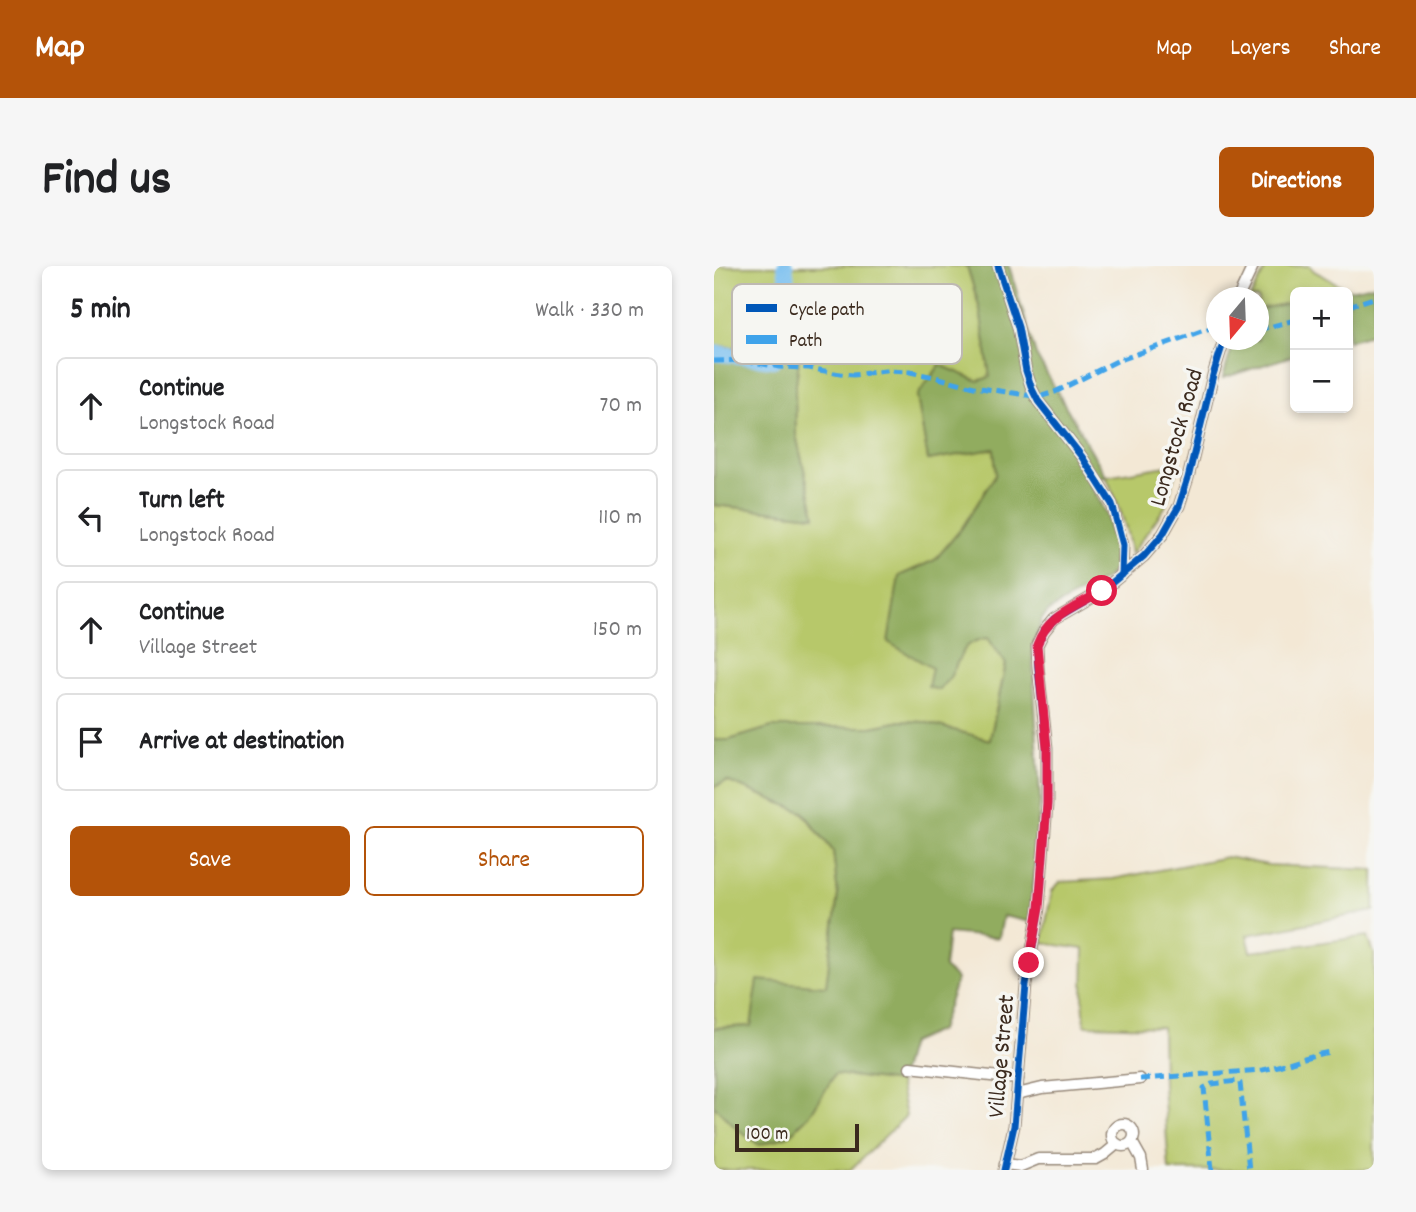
<!DOCTYPE html>
<meta charset="utf-8">
<style>
body{margin:0;font-family:Dekko,sans-serif;background:#f6f6f6;color:#202124}
.controls{position:absolute;right:21px;top:21px;display:grid;overflow:hidden;border-radius:10px;box-shadow:0 4px 10px #0003}
.controls button{width:63px;height:63px;display:grid;place-items:center;padding:0;border:0;border-bottom:2px solid #e0e0e0;background:#fff;color:#202124;font:35px sans-serif}
.compass{position:absolute;left:492px;top:21px;width:63px;height:63px;border-radius:50%;background:#fff;box-shadow:0 4px 10px #0003;rotate:199deg}
.scale{position:absolute;left:21px;bottom:18px;width:124px;box-sizing:border-box;padding-left:7px;border:4px solid #3b2a1e;border-top:0;font-size:19px;line-height:24px;white-space:nowrap;color:#3b2a1e;-webkit-text-stroke:5px #f6f6f2;paint-order:stroke}
.stop{position:absolute;width:21px;height:21px;margin:-16px;border:5px solid #e11d48;border-radius:50%;background:#fff}
.stop.end{background:#e11d48;border-color:#fff;box-shadow:0 2px 7px #0008}
.list{margin:0;padding:0;list-style:none}
h2{display:flex;justify-content:space-between;align-items:center;height:91px;margin:0;padding:0 28px;font-size:30px}
h2 small{font-size:23px;font-weight:400;color:#757577}
.list li{display:grid;grid-template-columns:46px 1fr auto;gap:21px;align-items:center;box-sizing:border-box;height:98px;margin:0 14px 14px;padding:0 14px;border:2px solid #e0e0e0;border-radius:10px}
.list b{display:block;font-size:26px;white-space:nowrap}
.list p{margin:0;font-size:23px;white-space:nowrap;color:#757577}
.list em{font-size:23px;font-style:normal;color:#757577}
.actions{display:flex;gap:14px;padding:21px 28px}
.actions a{flex:1;padding:16px 0;border:2px solid #b45309;border-radius:10px;text-align:center;font-size:24px;color:#b45309}
.actions .main{background:#b45309;color:#fff}
.icon{flex:none;width:38px;height:38px;fill:none;stroke:currentColor;stroke-width:2;stroke-linecap:round;stroke-linejoin:round}
.map{position:relative;flex:none;width:660px;height:904px;overflow:hidden;border-radius:10px}
header{display:flex;align-items:center;gap:42px;box-sizing:border-box;height:98px;padding:0 35px;background:#b45309;color:#fff}
header strong{font-size:33px}
nav{display:flex;gap:38px;margin-inline-start:auto;font-size:24px}
.intro{display:flex;align-items:center;justify-content:space-between;box-sizing:border-box;height:168px;padding:0 42px}
h1{margin:0;font-size:49px}
.button{padding:18px 32px;border-radius:10px;background:#b45309;color:#fff;font-size:24px;font-weight:700}
main{display:flex;gap:42px;padding:0 42px}
aside{flex:1;background:#fff;border-radius:10px;box-shadow:0 4px 10px #0003}
.map>svg:first-child{display:block}
.green{fill:#b7c86b;stroke:#797944;stroke-width:2}
.forest{fill:#91ac5f;stroke:#666b3e;stroke-width:2}
.lines{fill:none;stroke-linecap:round;stroke-linejoin:round}
.river{stroke:#79bff0;stroke-width:16}
.minor-casing{stroke:#97897a;stroke-width:13}
.minor{stroke:#fff;stroke-width:10}
.quiet{stroke:#3fa3ea;stroke-width:5;stroke-dasharray:10 5;stroke-linecap:butt}
.cycleway-casing{stroke:#f6f6f2;stroke-width:11}
.cycleway{stroke:#0057b8;stroke-width:7}
.route{stroke:#e11d48;stroke-width:9}
.labels{text-anchor:middle;stroke-width:7;stroke-linejoin:round;paint-order:stroke}
.street-label{font-size:24px;fill:#3b2a1e;stroke:#f6f6f2}
.key{fill:#f6f6f2;stroke:#beb9b2;stroke-width:2}
.key-label{font-size:19px;fill:#3b2a1e}
</style>
<header>
<strong>Map</strong>
<nav><a>Map</a><a>Layers</a><a>Share</a></nav>
</header>
<div class="intro"><h1>Find us</h1><a class="button">Directions</a></div>
<main>
<aside>
<h2>5 min<small>Walk · 330 m</small></h2>
<ul class="list">
<li><svg class="icon" aria-label="ahead" viewBox="0 0 24 24"><path d="M12 20V5M6 11l6-6 6 6"/></svg><div><b>Continue</b><p>Longstock Road</p></div><em>70 m</em></li>
<li><svg class="icon" aria-label="left" viewBox="0 0 24 24"><path d="M17 20v-9H6M10 6l-5 5 5 5"/></svg><div><b>Turn left</b><p>Longstock Road</p></div><em>110 m</em></li>
<li><svg class="icon" aria-label="ahead" viewBox="0 0 24 24"><path d="M12 20V5M6 11l6-6 6 6"/></svg><div><b>Continue</b><p>Village Street</p></div><em>150 m</em></li>
<li><svg class="icon" aria-label="arrive" viewBox="0 0 24 24"><path d="M6 21V4h12l-3 4 3 4H6"/></svg><div><b>Arrive at destination</b></div></li>
</ul>
<div class="actions"><a class="main">Save</a><a>Share</a></div>
</aside>
<div class="map">
<svg width="660" height="904" viewBox="0 0 660 904">
<rect width="100%" height="100%" fill="#f6f6f2"/>
<filter id="ink" filterUnits="userSpaceOnUse"><feTurbulence type="fractalNoise" baseFrequency=".0143" numOctaves="2"/><feDisplacementMap in="SourceGraphic" scale="14" xChannelSelector="R" yChannelSelector="G"/><feConvolveMatrix kernelMatrix="1 2 1 2 8 2 1 2 1" color-interpolation-filters="sRGB"/></filter>
<filter id="wash" filterUnits="userSpaceOnUse"><feTurbulence type="fractalNoise" baseFrequency=".00686" numOctaves="4" result="noise"/><feDisplacementMap in="SourceGraphic" scale="28" xChannelSelector="R" yChannelSelector="G"/><feGaussianBlur stdDeviation="1.57" result="paint"/><feColorMatrix in="noise" values="0 0 0 0 0 0 0 0 0 0 0 0 0 0 0 0 0 1.4 0 .05"/><feComposite in="paint" operator="in"/></filter>
<g filter="url(#wash)">
<rect width="100%" height="100%" fill="#f3e8d5"/>
<g class="green">
<path d="M0,0H253L266,43L276,111L264,115L226,99L203,130L214,193L280,183L282,208L248,262L221,294L185,310L236,410C246,390 249,375 273,371L292,397L276,474L210,456L187,455L157,461H58L15,474H0V239L101,250L82,169L81,126L86,86L0,80Z"/>
<polygon points="553,0 596,0 600,5 635,24 625,26 581,26 581,36 545,43 544,32 536,32"/>
<path d="M465,198L451,241L417,289C414,260 403,236 392,210Z"/>
<polygon points="13,515 88,546 119,585 124,629 112,721 38,760 0,762 0,521"/>
<polygon points="513,591 554,599 660,604 660,645 533,669 537,686 654,670 660,688 660,904 455,904 449,819 448,761 371,759 369,732 370,683 328,677 338,625 346,616 399,613"/>
<polygon points="121,808 185,816 192,850 136,904 0,904 0,840 22,862 45,879 74,870 98,846"/>
</g>
<g class="forest">
<path d="M253,0H295L322,89L392,210L376,217L393,248L402,285V303L393,312L361,329L335,345L328,353L318,382L326,532L317,656L289,650L285,672L234,667L230,702L243,713L226,764L196,777L185,816L121,808L98,846L74,870L45,879L22,862L0,840V762L37,760L44,714L112,720L124,629L119,585L89,546L13,515L0,521V474H15L58,461H157L187,455L210,456L276,474L292,398L274,372C246,376 248,391 236,411C233,415 228,420 225,424L214,421L218,402L174,376L185,310L221,294L248,262L282,208L280,183L214,194L203,130L226,99L264,115L276,111L266,43Z"/>
<polygon points="660,19 660,67 634,75 634,26 625,26"/>
<polygon points="581,36 581,89 509,112 520,74 544,74 545,43"/>
<polygon points="0,80 86,86 81,126 82,169 101,250 0,239"/>
</g>
<g class="lines">
<polyline class="river" points="0,87 59,94 70,77 76,37 71,0"/>
</g>
</g>
<g filter="url(#ink)">
<g class="lines">
<g class="minor-casing">
<g id="minor">
<polyline points="284,0 304,61 312,105 318,123 324,135 368,191 398,238 409,279 408,309"/>
<polyline points="524,32 539,0"/>
<polyline points="196,801 304,813"/>
<polyline points="303,828 328,822 426,813"/>
<circle cx="409" cy="869" r="11"/>
<polyline points="418,876 427,892 429,904"/>
<polyline points="291,898 307,900 324,893 382,893 391,888 403,878"/>
<polyline points="290,904 300,860 312,719 325,642 333,538 333,482 324,401 323,379 330,365 340,353 388,325 430,290 449,268 458,252 465,240 474,212 499,109 510,74"/>
</g>
</g>
<use href="#minor" class="minor"/>
<g class="quiet">
<polyline points="634,40 660,32"/>
<polyline points="544,64 581,54"/>
<polyline points="0,95 29,94 65,101 95,102 126,108 139,109 171,105 196,106 221,111 260,121 325,131 341,126 403,95 496,62 502,63"/>
<path d="M426,813L548,804C572,799 594,789 617,786"/>
<polyline points="498,904 490,822 498,818 523,815 526,817 535,904"/>
</g>
<g class="cycleway-casing">
<g id="cycleway">
<polyline points="284,0 304,61 312,105 318,123 324,135 368,191 398,238 409,279 408,309"/>
<polyline points="290,904 300,860 312,719 325,642 333,538 333,482 324,401 323,379 330,365 340,353 388,325 430,290 449,268 458,252 465,240 474,212 499,109 510,74"/>
</g>
</g>
<use href="#cycleway" class="cycleway"/>
</g>
</g>
<g class="lines" filter="url(#ink)">
<path class="route" d="M315,697L325,642L333,538V482L323,379C333,349 363,340 388,325"/>
</g>
<g class="labels">
<g class="street-label">
<text transform="translate(461 171) rotate(-74)" y="8">Longstock Road</text>
<text transform="translate(286 790) rotate(-85)" y="8">Village Street</text>
</g>
</g>
<rect x="18" y="18" width="230" height="80" rx="10" class="key"/>
<rect x="32" y="38" width="31" height="8" fill="#0057b8"/>
<rect x="32" y="69" width="31" height="9" fill="#3fa3ea"/>
<g class="key-label">
<text x="75" y="49">Cycle path</text>
<text x="75" y="80">Path</text>
</g>
</svg>
<div class="controls">
<button>+</button>
<button>−</button>
</div>
<svg class="compass" viewBox="-18 -18 36 36"><path d="M0-13l5 13h-10z" fill="#e53935"/><path d="M0 13l5-13h-10z" fill="#757577"/></svg>
<div class="scale">100 m</div>
<div class="stop" style="left:388px;top:325px"></div>
<div class="stop end" style="left:315px;top:697px"></div>
</div>
</main>
